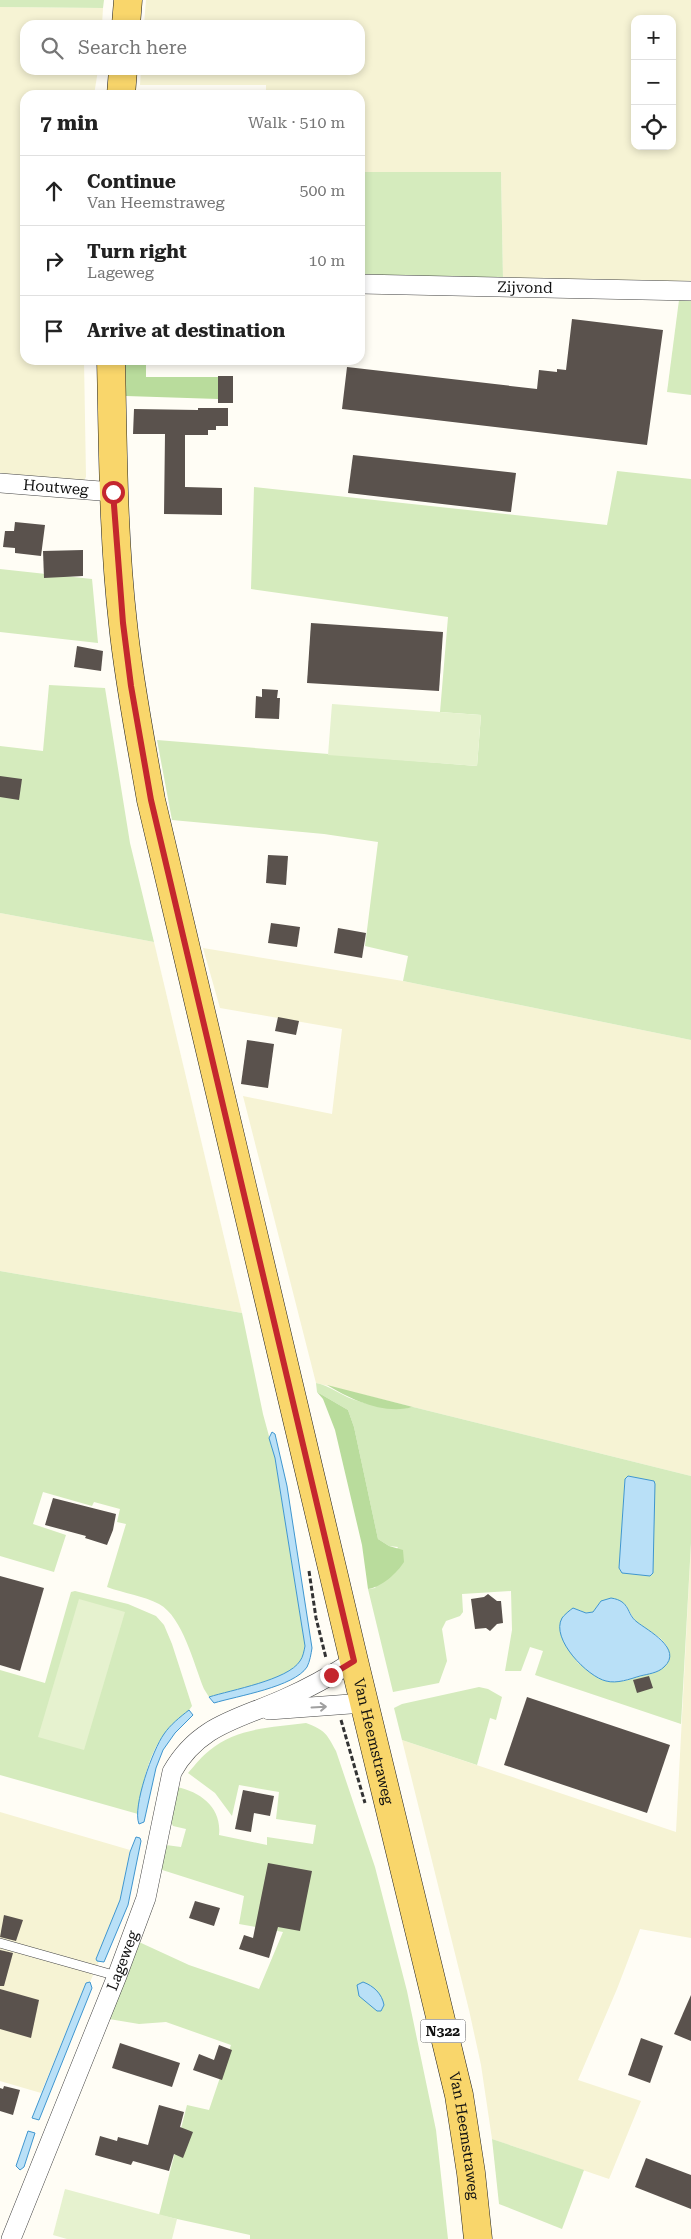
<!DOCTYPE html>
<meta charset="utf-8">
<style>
body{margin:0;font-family:"Roboto Serif",serif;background:#f6f6f6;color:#222}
.controls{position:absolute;right:15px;top:15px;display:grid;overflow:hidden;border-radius:10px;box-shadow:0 2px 8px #0003}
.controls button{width:45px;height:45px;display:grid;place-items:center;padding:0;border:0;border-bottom:1px solid #e0e0e0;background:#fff;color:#222;font:25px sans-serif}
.stop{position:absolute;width:15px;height:15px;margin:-11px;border:4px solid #c4262e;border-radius:50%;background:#fff}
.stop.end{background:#c4262e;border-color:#fff;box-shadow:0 1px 5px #0008}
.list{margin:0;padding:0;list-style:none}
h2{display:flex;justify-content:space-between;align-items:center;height:65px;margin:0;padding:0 20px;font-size:21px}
h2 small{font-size:16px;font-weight:400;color:#767676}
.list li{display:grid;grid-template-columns:32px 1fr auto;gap:15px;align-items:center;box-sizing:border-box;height:70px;padding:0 20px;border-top:1px solid #e0e0e0}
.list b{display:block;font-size:19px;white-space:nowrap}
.list p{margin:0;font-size:16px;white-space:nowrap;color:#767676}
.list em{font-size:16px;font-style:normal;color:#767676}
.icon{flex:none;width:28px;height:28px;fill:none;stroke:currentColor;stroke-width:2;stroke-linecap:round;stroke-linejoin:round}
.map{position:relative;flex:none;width:691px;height:2239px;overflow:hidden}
.search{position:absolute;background:#fff;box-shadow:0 2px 8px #0003;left:20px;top:20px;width:345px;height:55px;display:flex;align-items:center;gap:12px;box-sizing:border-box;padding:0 18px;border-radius:15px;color:#767676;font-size:19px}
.panel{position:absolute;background:#fff;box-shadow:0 2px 8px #0003;left:20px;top:90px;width:345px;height:275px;border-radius:15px}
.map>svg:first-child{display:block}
.farmland{fill:#f6f3d4;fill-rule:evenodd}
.green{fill:#d5ebbd;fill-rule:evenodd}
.forest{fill:#b9dc9c}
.pitch{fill:#e6f2cf}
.water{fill:#b9e0f7;stroke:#3f96cf}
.building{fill:#5a524d}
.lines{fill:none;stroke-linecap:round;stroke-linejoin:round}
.service-casing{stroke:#444;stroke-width:10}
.minor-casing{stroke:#444;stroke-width:20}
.primary-casing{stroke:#222;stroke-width:29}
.path{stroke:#333;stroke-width:3;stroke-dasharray:5 2.5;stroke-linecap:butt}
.service{stroke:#fff;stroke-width:9}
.minor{stroke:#fff;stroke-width:19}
.primary{stroke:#f9d66b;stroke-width:28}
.oneway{stroke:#a0a0a0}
.route{stroke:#c4262e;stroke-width:6}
.labels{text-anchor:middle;stroke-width:5;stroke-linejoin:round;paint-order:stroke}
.shield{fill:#fff;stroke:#585858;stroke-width:1}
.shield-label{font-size:14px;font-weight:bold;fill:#111}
.street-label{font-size:15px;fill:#111;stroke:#fff}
</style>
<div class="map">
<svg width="691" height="2239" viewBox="0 0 691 2239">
<rect width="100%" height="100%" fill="#fffdf5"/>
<g class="farmland">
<path d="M146,0H691V283L503,279L501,172H360V95H266V85H140L141,70H360V25H144ZM635,19H672V146H635Z"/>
<polygon points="0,7 103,8 102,25 25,25 25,70 98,70 94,95 25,95 25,360 84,360 86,477 83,482 0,477"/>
<polygon points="0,913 154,942 242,1313 0,1271"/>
<polygon points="203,948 403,981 691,1040 691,1476 316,1383 243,1096 332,1114 342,1029 220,1008"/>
<polygon points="691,1543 691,1938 640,1929 617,1989 578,2080 641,2101 609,2179 492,2139 481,2065 469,2010 402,1740 676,1832"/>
<polygon points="0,1812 130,1850 120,1900 96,1959 99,1961 90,1982 86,1983 41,2093 0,2081"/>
</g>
<g class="green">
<polygon points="0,0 104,0 103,8 0,7"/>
<polygon points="360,172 501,172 503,279 360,276"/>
<polygon points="679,300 691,300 691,395 667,392"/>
<polygon points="617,471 691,479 691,1040 403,981 408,956 365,946 378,842 324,834 172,820 157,740 477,766 481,715 440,712 448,617 251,589 254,487 607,525"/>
<polygon points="0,569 92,579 98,643 0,632"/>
<polygon points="49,685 105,688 130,843 154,942 0,913 0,746 43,751"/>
<path d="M0,1271L242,1313L263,1414L275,1458L305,1646C304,1651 303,1657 300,1661C288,1680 231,1690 209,1697L204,1689C194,1665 183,1617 159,1604C144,1596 123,1593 107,1587L126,1524L117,1522L120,1509L94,1502L92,1506L43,1492L33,1524L66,1535L54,1572L0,1556Z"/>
<path d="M316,1383C330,1386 339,1394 352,1399C370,1405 394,1412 413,1407L691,1476V1543L681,1724L535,1675L543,1651L530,1647L521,1671H505L512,1630L511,1591L462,1594L463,1612L460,1616L446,1621L442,1629L447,1661L439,1683L393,1692L368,1589L375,1588L398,1547L389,1546L378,1539L354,1427L348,1410L317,1392ZM628,1476L653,1481L622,1573L619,1568L625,1479ZM601,1601L626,1605L635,1621L660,1638L667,1646L669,1660L666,1665L658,1671L624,1681L608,1682L578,1663L566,1644L563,1616L580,1610L584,1613L593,1612Z"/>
<path d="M75,1591L128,1604L156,1616L164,1625L172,1644L192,1706C185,1717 173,1723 165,1733C147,1756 142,1787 138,1814L0,1775V1670L45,1683L71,1592Z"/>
<polygon points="479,1687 488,1689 502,1697 496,1720 490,1718 477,1765 402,1740 394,1708 402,1704"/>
<path d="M306,1723C325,1730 327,1734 336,1751L375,1867L407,1991L436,2130L448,2239H250V2235L159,2215L187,2105L209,2110L231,2045L166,2022L139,2024L109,2019L139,1942L189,1965L259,1989L283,1932L239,1924L244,1896L156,1868L166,1845L181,1847L186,1829L173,1826L170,1820L177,1787C201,1792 222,1808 219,1835L267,1845V1837L313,1844L316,1825L276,1819L279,1792L239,1785L232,1816L215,1793L188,1773C195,1765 202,1756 210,1750C236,1728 274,1727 306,1723Z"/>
<polygon points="492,2139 584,2170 562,2229 499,2204"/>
</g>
<g class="forest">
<polygon points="125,360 146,360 146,377 218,377 218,399 126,396"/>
<path d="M327,1385L413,1407C384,1415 352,1400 327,1385Z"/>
<path d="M317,1392L348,1410L354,1427L378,1539L389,1546L403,1550L404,1562C397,1573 382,1587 368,1589L362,1545L335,1430L323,1399Z"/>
</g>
<g class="pitch">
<polygon points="332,704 481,715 477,766 328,755"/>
<polygon points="79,1599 125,1612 84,1750 38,1737"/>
<polygon points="65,2189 177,2219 172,2239 67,2239 53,2235"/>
</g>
<g class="water">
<path d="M272,1432L275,1434L287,1486L312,1648C311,1654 310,1661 307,1667C294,1687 237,1696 214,1703L209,1697C231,1690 288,1680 300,1661C303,1657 304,1651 305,1646L275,1458L269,1438Z"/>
<polygon points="628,1476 654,1481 655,1484 653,1573 650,1576 622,1573 619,1568 625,1479"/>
<path d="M611,1598C631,1601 626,1614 637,1622C647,1630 684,1649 664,1667C658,1673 648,1674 640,1676C630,1679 617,1684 606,1681C588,1677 550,1639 562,1618C564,1615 570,1610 573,1608L586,1613L593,1612L601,1601Z"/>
<path d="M189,1710L193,1715L175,1733L163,1750L156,1768L144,1822L139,1824C132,1807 153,1749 164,1734C170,1725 180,1717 189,1710Z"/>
<polygon points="136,1837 140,1838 141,1841 128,1905 104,1962 97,1961 96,1959 120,1900 130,1852"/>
<polygon points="90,1982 92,1988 39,2120 32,2118 86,1983"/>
<path d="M363,1982C374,1986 382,1994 384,2005L381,2011H377L359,1996L357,1985Z"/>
<polygon points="28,2131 35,2133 24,2167 20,2170 16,2166"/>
</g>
<g class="building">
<polygon points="572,319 663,330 647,445 342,409 347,367 537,389 539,370 557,372 557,369 566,370"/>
<rect x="218" y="376" width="15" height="27"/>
<polygon points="198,408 228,408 228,426 216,426 216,430 208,430 208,435 185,435 185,487 222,488 222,515 164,514 165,434 133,434 134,409 198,410"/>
<polygon points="353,455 516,473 511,512 348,493"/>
<polygon points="15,522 45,525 41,556 15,553 15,548 3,547 5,531 14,531"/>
<polygon points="83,550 83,576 44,578 43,551"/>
<polygon points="311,623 443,632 439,691 307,683"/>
<polygon points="77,646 103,651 101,671 74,667"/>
<polygon points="262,689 278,690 277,698 280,698 279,719 255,718 256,696 262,697"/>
<polygon points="0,776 22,779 19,800 0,797"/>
<polygon points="268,855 288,856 286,885 266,883"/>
<polygon points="271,923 300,927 297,947 268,943"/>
<polygon points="338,928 366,933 362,958 334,953"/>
<polygon points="278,1017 299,1021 296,1035 275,1031"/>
<polygon points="247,1040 274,1044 268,1088 241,1084"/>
<polygon points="53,1498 116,1514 113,1530 107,1545 85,1538 86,1536 45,1525"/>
<polygon points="0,1576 44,1588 20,1671 0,1665"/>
<polygon points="488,1594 497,1601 501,1601 503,1623 497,1624 490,1631 486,1628 475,1629 471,1599 484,1597"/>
<polygon points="649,1676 653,1688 637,1693 633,1680"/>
<polygon points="527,1697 670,1745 647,1813 504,1765"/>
<polygon points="243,1790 274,1796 270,1816 254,1813 251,1832 235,1829"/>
<polygon points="268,1863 312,1871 300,1931 278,1927 269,1958 239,1949 244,1935 253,1938"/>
<polygon points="195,1901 220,1908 214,1926 189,1918"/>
<polygon points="4,1915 23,1920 16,1941 0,1937"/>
<polygon points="0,1950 13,1953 4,1986 0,1986"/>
<polygon points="0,1989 39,2000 31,2038 0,2029"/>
<polygon points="691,1995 691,2041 674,2034"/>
<polygon points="641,2038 663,2046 650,2083 628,2075"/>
<polygon points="120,2043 180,2063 172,2087 112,2068"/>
<polygon points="219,2045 232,2050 222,2080 193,2070 199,2054 214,2060"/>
<polygon points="4,2086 20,2090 13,2115 0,2111 0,2088 3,2089"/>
<polygon points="159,2105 184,2112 180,2127 193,2132 183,2158 174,2154 169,2171 133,2161 131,2165 95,2155 100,2136 117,2141 118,2137 148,2145"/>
<polygon points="646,2158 691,2175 691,2209 635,2187"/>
</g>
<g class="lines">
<g class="service-casing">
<polyline id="service" points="0,1943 117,1976"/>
</g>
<g class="minor-casing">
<g id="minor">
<path id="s1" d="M360,284L691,291"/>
<path id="s2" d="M0,483L113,492"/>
<polyline points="269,1710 364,1703"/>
<path id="s3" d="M11,2239L117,1976L146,1898L172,1772C199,1724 240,1719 286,1698C309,1688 332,1675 354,1661"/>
</g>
</g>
<g class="primary-casing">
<g id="primary">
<polyline points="126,25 128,0"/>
<polyline points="121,95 123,70"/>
<path id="s4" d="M111,360C113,448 113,537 123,624C129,683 141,742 151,800L354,1661L459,2095L471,2173L478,2239"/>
</g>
</g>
<g class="path">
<polyline points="309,1571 316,1618 326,1658"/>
<polyline points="341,1720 365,1803"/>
</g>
<use href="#service" class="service"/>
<use href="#minor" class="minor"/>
<use href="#primary" class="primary"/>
</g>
<defs><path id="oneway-shaft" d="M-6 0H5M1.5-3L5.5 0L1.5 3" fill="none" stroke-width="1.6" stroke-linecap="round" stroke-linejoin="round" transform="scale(1.25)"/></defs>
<use class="oneway" href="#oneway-shaft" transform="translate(319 1707) rotate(-3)"/>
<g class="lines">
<polyline class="route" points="113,492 123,623 131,686 151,800 354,1661 331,1675"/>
</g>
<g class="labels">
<rect class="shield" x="420.5" y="2019.5" width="45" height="23" rx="4"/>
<g class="shield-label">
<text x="443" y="2036">N322</text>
</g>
<g class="street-label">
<text dy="5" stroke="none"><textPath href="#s1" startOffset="165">Zijvond</textPath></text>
<text dy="5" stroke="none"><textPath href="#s2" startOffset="56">Houtweg</textPath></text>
<text dy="5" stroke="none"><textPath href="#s4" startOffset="1410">Van Heemstraweg</textPath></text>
<text dy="5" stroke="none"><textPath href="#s3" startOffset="300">Lageweg</textPath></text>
<text dy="5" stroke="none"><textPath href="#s4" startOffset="1815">Van Heemstraweg</textPath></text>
</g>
</g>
</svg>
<div class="controls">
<button>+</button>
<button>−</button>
<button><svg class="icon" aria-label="locate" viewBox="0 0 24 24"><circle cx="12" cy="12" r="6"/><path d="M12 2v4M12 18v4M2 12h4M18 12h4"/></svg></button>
</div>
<div class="stop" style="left:113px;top:492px"></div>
<div class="stop end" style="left:331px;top:1675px"></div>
<div class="search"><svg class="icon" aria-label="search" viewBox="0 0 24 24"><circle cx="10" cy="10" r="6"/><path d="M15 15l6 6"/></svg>Search here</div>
<section class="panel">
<h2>7 min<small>Walk · 510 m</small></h2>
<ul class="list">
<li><svg class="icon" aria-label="ahead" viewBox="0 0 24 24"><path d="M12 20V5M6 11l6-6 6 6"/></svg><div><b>Continue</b><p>Van Heemstraweg</p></div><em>500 m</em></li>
<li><svg class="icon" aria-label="right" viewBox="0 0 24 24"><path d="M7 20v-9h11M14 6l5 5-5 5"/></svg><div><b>Turn right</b><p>Lageweg</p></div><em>10 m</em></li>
<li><svg class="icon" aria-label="arrive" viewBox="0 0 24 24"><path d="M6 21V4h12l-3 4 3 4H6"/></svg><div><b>Arrive at destination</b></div></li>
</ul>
</section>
</div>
